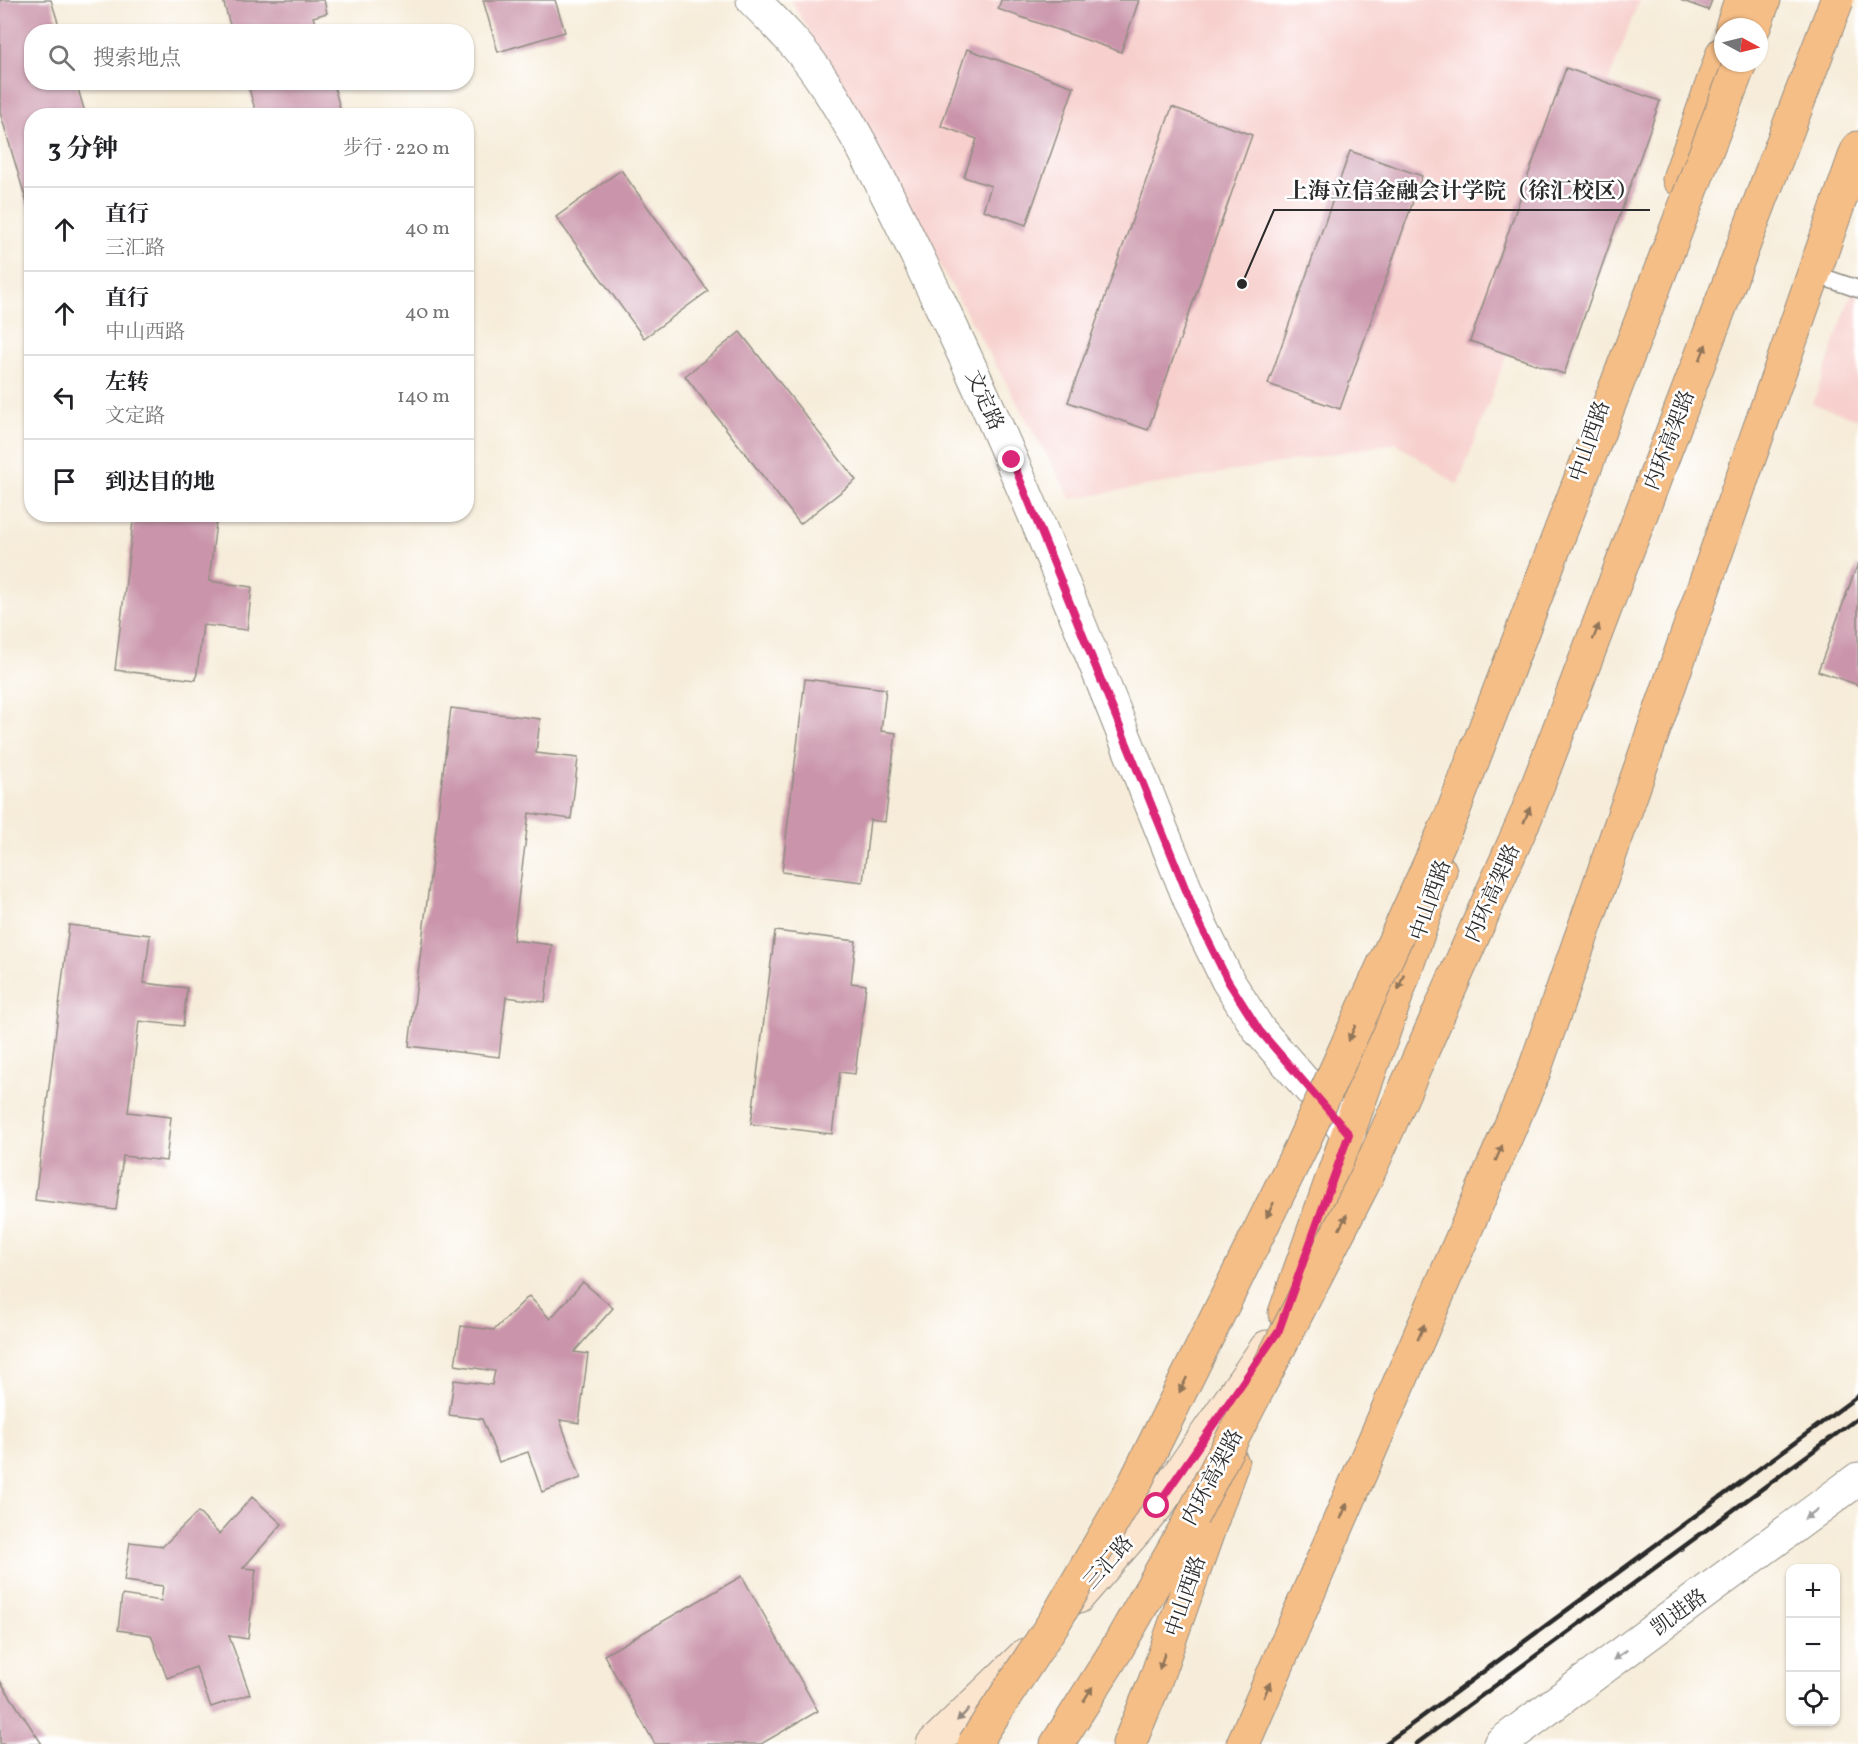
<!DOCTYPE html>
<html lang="zh">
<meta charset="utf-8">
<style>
body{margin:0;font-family:Vollkorn,"Noto Serif SC",serif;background:#f6f6f6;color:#202124}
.controls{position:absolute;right:18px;bottom:18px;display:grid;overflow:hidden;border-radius:12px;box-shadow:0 2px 4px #0004}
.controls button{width:54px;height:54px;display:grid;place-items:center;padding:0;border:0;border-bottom:2px solid #e0e0e0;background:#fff;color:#202124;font:30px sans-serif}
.compass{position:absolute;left:1714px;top:18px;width:54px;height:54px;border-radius:50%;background:#fff;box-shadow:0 2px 4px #0004;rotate:97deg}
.stop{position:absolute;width:18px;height:18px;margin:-14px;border:4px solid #db2777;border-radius:50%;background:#fff}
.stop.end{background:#db2777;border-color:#fff;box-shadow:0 2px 6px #0008}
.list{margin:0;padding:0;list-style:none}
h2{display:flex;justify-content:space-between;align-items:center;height:78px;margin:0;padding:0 24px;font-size:26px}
h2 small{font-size:20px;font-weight:400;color:#757577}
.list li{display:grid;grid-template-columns:39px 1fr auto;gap:18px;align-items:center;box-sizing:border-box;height:84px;padding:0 24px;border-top:2px solid #e0e0e0}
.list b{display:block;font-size:22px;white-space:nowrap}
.list p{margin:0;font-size:20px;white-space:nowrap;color:#757577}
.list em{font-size:20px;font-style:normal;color:#757577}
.icon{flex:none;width:33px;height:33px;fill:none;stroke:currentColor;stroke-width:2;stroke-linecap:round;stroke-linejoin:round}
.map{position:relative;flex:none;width:1858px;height:1744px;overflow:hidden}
.search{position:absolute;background:#fff;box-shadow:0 2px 4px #0004;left:24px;top:24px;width:450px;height:66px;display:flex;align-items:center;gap:15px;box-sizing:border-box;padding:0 21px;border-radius:24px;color:#757577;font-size:22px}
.panel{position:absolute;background:#fff;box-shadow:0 2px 4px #0004;left:24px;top:108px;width:450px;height:414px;border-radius:24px}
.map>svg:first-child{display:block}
.built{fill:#f7d0cd}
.building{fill:#ca95aa}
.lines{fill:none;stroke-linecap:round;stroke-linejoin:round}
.lane-casing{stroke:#908c82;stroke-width:19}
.street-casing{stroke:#908c82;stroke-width:35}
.secondary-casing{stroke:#908c82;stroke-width:35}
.primary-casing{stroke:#908c82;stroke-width:35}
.highway-casing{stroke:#908c82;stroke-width:35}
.lane{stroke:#fff;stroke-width:16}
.street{stroke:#fff;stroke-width:33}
.secondary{stroke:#fbe5cf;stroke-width:33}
.primary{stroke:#f6be87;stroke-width:33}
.highway{stroke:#f6be87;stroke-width:33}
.rail{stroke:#2b2b2b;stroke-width:4.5}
.highway-bridge-casing{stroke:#908c82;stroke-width:35;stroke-linecap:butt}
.highway-bridge{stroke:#f6be87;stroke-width:33}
.oneway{fill:#907459}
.oneway2{fill:#a0a0a0}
.oneway3{fill:#93887d}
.route{stroke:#db2777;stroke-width:8}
.labels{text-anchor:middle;stroke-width:5;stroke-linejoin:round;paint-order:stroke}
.street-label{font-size:21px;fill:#2b2b2b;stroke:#fff}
.leader{fill:none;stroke:#2b2b2b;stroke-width:2}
.callout-dot{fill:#2b2b2b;stroke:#fff;stroke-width:2}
.callout-label{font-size:22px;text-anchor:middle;font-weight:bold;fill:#2b2b2b;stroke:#fff;stroke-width:5;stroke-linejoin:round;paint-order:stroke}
</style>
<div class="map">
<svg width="1858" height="1744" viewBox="0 0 1858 1744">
<rect width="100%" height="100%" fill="#fff"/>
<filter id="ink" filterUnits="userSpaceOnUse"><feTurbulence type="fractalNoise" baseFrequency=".0167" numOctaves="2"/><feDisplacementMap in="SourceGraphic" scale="12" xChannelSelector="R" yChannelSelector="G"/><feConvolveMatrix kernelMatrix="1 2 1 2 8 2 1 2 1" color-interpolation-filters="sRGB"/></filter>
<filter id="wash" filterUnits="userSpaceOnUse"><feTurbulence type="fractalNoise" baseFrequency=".008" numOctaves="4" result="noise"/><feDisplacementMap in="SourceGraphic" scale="24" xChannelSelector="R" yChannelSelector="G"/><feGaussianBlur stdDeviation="1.35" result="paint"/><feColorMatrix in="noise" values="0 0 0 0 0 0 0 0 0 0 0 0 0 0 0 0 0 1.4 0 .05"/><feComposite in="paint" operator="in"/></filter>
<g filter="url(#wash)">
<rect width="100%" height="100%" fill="#f6ecd9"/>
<g class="built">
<polygon points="791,0 1639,0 1458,485 1396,443 1071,499"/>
<polygon points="1858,275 1858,419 1813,404"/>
</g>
<g id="blocks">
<g class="building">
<polygon points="0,0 51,0 61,32 32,32 32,82 76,82 86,116 32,116 31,217 0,112"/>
<polygon points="223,0 324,0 327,13 313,17 318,32 232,32"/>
<polygon points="483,0 555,0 565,32 498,52"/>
<polygon points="1001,0 1139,0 1121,52 998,9"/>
<polygon points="1680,0 1712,0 1708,10"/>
<polygon points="967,49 1074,87 1026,225 983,210 991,186 964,177 977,139 941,126"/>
<polygon points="1566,68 1660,101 1564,374 1470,341"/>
<polygon points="247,82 333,82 342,116 257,116"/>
<polygon points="1172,107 1252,135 1148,430 1068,402"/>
<polygon points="1350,151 1422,176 1340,409 1268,384"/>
<polygon points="621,170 708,291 644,338 556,217"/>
<polygon points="740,332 856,480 800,524 685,376"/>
<polygon points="134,514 217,514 209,581 252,587 247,630 203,625 196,680 115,670"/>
<polygon points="1858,563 1858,685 1818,671"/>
<polygon points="805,679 886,689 881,731 896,733 885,822 870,820 863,882 782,872"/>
<polygon points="451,708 540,719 536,753 578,758 571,819 529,813 513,940 552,945 545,1002 506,997 499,1057 409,1046"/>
<polygon points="69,925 150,935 144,983 187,988 183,1026 139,1021 128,1112 171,1117 166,1161 123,1156 116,1210 35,1200"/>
<polygon points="775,931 856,941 851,983 866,985 855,1074 840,1072 832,1134 751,1124"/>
<polygon points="583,1282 613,1308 574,1352 588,1354 579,1423 560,1420 581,1478 542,1492 528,1452 499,1462 482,1419 449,1415 454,1380 492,1385 495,1371 455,1365 461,1326 494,1330 529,1296 550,1319"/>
<polygon points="252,1497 282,1524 243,1568 256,1569 248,1639 229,1636 250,1694 211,1707 196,1667 167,1678 151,1635 118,1630 122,1595 161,1601 163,1586 124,1581 130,1542 163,1546 198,1512 219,1534"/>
<polygon points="742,1576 818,1711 761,1744 655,1744 604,1655"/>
<polygon points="0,1681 42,1744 0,1744"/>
</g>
</g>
</g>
<g filter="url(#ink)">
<use href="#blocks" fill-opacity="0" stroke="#908c82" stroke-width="1.5"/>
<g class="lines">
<g class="lane-casing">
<polyline id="lane" points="1814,274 1858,289"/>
</g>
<g class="street-casing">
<g id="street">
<path d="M753,0C777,24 802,49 821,78C867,147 901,223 937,297C1035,500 1113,712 1198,920L1228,981L1259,1030L1349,1134"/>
<polyline points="1500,1744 1858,1479"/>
</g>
</g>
<g class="secondary-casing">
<g id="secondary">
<polyline points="1078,1597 1157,1506 1267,1347"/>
<polyline points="933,1744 1025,1655"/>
</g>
</g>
<g class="primary-casing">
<g id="primary">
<polyline points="1732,27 1741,0"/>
<polyline points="1679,179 1723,53"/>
<polyline points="1285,1313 1440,871"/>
<polyline points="1129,1744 1154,1684 1232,1463"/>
<polyline points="1243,1744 1533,1074 1858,148"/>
</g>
</g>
<g class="highway-casing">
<g id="highway">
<polyline points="1754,27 1764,0"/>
<polyline points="1057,1744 1115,1652 1192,1517"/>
</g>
</g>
<use href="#lane" class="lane"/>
<use href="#street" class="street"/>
<use href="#secondary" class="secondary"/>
<use href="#primary" class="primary"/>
<use href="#highway" class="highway"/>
<g class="rail">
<polyline points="1385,1744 1858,1396"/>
<polyline points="1416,1744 1858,1418"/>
</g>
<g class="highway-bridge-casing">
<g id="highway-bridge">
<polyline points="1192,1517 1366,1178 1526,816 1837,0"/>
<polyline points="974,1744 1056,1619 1134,1485 1300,1149 1453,812 1740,63"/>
</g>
</g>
<use href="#highway-bridge" class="highway-bridge"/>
</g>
<defs><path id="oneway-solid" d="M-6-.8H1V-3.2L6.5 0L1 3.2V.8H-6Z" transform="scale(1.5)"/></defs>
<g class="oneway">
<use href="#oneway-solid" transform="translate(1703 352) rotate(-69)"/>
<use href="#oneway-solid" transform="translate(1596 632) rotate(-69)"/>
<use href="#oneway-solid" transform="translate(1527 815) rotate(-68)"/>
<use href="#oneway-solid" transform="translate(1401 982) rotate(109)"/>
<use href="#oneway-solid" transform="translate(1352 1033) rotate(114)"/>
<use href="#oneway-solid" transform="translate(1499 1153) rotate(-67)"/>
<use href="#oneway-solid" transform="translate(1270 1210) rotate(116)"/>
<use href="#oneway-solid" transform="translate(1343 1222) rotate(-63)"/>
<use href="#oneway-solid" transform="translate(1421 1332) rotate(-67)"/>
<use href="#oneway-solid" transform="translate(1183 1385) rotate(116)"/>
<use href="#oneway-solid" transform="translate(1344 1511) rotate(-67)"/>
<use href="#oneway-solid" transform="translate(1162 1661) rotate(109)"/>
<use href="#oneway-solid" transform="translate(1267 1690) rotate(-67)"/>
<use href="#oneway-solid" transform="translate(1088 1694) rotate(-58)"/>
</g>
<g class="oneway2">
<use href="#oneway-solid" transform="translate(1811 1514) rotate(144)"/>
<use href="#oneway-solid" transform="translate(1620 1655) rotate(144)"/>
</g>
<use class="oneway3" href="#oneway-solid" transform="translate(963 1715) rotate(136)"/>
</g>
<g class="lines" filter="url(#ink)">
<polyline class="route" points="1012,460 1198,920 1228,981 1259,1030 1349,1134 1279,1330 1157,1506"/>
</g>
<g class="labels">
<g class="street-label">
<text transform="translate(985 400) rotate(66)" y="7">文定路</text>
<text transform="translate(1669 440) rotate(-69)" y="7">内环高架路</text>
<text transform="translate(1589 441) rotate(-71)" y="7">中山西路</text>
<text transform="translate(1492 893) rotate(-66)" y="7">内环高架路</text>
<text transform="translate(1430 900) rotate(-71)" y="7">中山西路</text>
<text transform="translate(1212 1477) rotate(-62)" y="7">内环高架路</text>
<text transform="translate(1108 1562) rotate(-49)" y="7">三汇路</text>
<text transform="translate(1185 1596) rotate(-71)" y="7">中山西路</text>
<text transform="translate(1679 1612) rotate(-36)" y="7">凯进路</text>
</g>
</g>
<path class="leader" d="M1242 284L1274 210H1650"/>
<circle class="callout-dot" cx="1242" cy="284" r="6"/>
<g class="callout-label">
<text x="1462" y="198">上海立信金融会计学院（徐汇校区）</text>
</g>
</svg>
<div class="controls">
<button>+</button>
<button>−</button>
<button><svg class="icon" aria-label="locate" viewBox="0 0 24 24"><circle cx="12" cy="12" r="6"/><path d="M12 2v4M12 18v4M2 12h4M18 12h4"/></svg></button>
</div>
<svg class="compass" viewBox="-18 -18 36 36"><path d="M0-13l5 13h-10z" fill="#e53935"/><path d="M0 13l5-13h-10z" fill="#757577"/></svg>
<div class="stop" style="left:1157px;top:1506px"></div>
<div class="stop end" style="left:1012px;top:460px"></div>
<div class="search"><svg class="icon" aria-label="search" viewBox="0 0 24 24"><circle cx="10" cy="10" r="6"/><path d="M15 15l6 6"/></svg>搜索地点</div>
<section class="panel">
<h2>3 分钟<small>步行 · 220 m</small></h2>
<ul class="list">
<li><svg class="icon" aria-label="ahead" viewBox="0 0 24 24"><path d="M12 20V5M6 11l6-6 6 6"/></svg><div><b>直行</b><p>三汇路</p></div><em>40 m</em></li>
<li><svg class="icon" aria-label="ahead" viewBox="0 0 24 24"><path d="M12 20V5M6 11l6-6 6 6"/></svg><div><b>直行</b><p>中山西路</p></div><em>40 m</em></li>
<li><svg class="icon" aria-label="left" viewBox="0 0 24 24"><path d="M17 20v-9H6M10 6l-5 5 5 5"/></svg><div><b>左转</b><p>文定路</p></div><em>140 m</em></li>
<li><svg class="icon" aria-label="arrive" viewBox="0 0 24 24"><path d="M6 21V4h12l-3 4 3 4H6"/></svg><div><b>到达目的地</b></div></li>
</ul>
</section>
</div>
